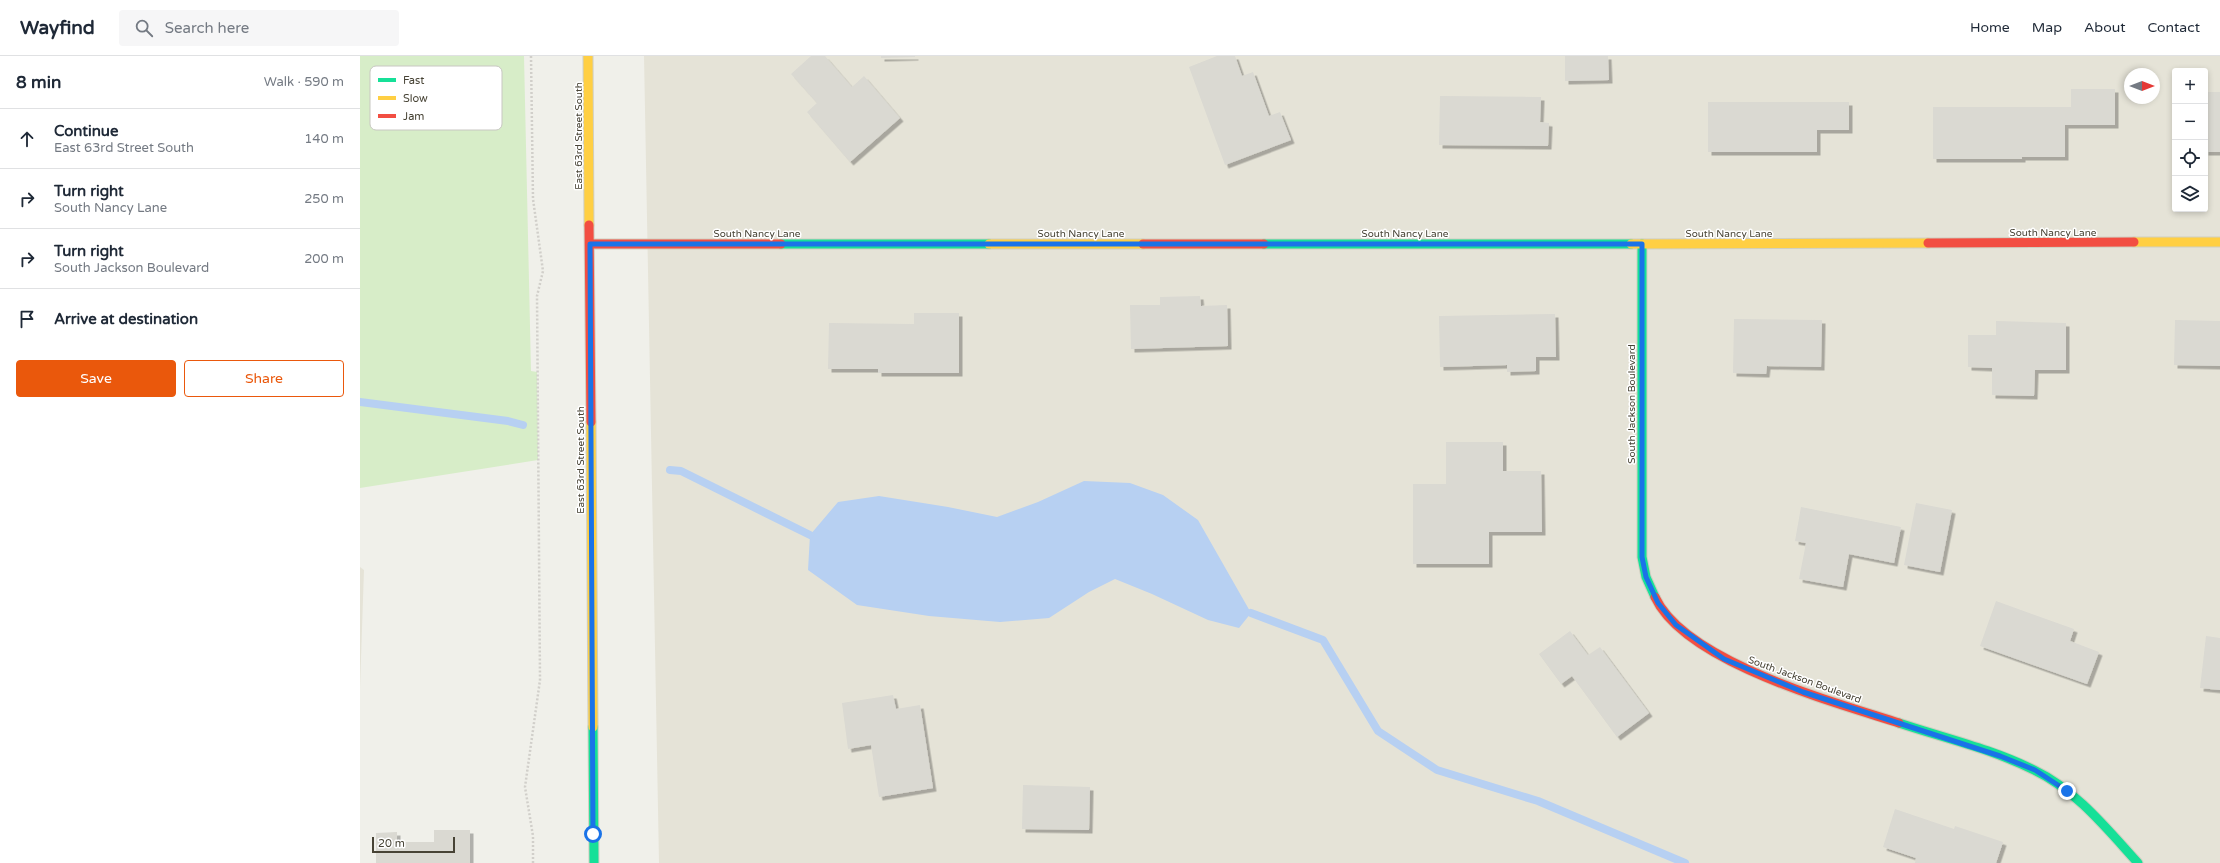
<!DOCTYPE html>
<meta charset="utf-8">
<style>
body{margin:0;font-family:"Varela Round",sans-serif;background:#f6f6f7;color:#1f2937}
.controls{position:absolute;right:12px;top:12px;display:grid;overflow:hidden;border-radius:4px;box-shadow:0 2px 6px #0003}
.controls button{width:36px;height:36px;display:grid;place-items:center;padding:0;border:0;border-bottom:1px solid #e0e1e3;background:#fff;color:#1f2937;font:20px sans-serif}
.compass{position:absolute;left:1764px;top:12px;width:36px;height:36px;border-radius:50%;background:#fff;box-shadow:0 2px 6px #0003;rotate:90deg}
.scale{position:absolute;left:12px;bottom:10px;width:83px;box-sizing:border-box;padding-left:4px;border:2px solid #474335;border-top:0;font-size:11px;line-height:14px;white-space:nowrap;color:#474335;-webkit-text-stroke:3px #fff;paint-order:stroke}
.stop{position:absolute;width:12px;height:12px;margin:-9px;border:3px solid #1a73e8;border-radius:50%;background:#fff}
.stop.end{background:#1a73e8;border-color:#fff;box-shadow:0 1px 4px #0008}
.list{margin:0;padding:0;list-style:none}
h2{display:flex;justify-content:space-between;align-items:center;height:52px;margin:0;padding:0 16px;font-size:17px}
h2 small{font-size:13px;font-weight:400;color:#747a83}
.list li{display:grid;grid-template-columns:26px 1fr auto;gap:12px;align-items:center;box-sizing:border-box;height:60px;padding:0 16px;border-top:1px solid #e0e1e3}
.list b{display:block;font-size:15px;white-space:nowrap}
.list p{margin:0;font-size:13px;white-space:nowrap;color:#747a83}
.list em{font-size:13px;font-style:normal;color:#747a83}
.actions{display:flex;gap:8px;padding:12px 16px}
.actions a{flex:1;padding:9px 0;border:1px solid #ea580c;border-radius:4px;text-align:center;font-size:14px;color:#ea580c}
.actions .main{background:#ea580c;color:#fff}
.icon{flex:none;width:22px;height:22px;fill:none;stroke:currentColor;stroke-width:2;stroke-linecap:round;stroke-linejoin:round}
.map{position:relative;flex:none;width:1860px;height:807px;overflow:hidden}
header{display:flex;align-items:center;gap:24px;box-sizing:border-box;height:56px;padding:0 20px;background:#fff;border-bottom:1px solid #e0e1e3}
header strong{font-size:19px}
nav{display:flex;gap:22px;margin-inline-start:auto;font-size:14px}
.search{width:280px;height:36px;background:#f6f6f7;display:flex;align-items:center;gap:10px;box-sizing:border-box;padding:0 14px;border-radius:4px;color:#747a83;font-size:15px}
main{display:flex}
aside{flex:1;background:#fff}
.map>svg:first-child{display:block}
.residential{fill:#e5e3d7;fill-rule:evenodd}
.green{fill:#d7edc8}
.water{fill:#b7d0f2}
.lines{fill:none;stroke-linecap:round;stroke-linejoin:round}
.stream{stroke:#b7d0f2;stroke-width:8}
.building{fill:#dad9d2;filter:url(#shadow)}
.fast-casing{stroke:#d0cfc0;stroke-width:11}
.slow-casing{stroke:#d0cfc0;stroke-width:11}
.jam-casing{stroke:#d0cfc0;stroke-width:11}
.path{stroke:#d1cfca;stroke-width:2.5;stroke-dasharray:2 2;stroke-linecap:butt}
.fast{stroke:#16e098;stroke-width:9}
.slow{stroke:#ffcf43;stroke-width:9}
.jam{stroke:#f24e42;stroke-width:9}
.route{stroke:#1a73e8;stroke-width:5}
.labels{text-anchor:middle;stroke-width:3;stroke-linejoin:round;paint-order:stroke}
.street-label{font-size:10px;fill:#474335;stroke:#fff}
.key{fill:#fff;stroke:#c8c7c2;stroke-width:1}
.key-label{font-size:11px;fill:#474335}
</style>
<header>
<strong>Wayfind</strong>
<div class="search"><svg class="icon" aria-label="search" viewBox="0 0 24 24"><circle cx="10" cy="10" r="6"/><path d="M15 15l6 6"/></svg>Search here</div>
<nav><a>Home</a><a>Map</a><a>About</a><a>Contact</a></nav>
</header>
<main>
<aside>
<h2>8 min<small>Walk · 590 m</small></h2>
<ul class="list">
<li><svg class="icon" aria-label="ahead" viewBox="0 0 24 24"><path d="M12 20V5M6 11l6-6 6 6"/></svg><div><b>Continue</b><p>East 63rd Street South</p></div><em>140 m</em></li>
<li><svg class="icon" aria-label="right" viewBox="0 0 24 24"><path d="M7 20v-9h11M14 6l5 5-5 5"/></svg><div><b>Turn right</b><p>South Nancy Lane</p></div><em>250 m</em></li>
<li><svg class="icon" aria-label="right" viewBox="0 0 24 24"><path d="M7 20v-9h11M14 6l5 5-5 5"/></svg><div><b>Turn right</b><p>South Jackson Boulevard</p></div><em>200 m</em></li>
<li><svg class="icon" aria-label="arrive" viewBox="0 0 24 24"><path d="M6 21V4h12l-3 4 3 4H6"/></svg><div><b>Arrive at destination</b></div></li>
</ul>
<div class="actions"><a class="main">Save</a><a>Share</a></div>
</aside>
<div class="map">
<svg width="1860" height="807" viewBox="0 0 1860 807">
<defs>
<filter id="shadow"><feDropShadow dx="3.5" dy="3.5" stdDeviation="0" flood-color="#0004"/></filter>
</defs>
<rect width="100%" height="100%" fill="#f0f0ea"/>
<g class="residential">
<path d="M284,0H1860V807H299ZM1815,15H1845V153H1815ZM1770,18H1794V42H1770Z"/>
<polygon points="0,511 4,514 0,632"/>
</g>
<polygon class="green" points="0,0 164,0 171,315 177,316 178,404 0,432"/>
<polygon class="water" points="724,425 770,427 803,439 838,464 891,557 879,572 848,564 792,538 755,523 729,536 689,562 640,566 569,560 497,549 448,514 450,479 478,446 519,440 588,451 637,461 678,446"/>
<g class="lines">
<g class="stream">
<polyline points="0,346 148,365 163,369"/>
<polyline points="310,414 321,415 450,479"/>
<polyline points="891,557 963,584 1018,675 1077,714 1178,745 1325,807"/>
</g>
</g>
<g class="building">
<polygon points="451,0 465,0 492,31 504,20 540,62 490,106 447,56 457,47 431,18"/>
<polygon points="521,0 555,0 555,1 521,2"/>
<polygon points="857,0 875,0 882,20 893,16 909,60 920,56 931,84 865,109 829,11"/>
<polygon points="1205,0 1248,0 1249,24 1205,25"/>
<polygon points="1711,33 1755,33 1755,69 1705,69 1705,101 1662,101 1662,103 1573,103 1573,51 1711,51"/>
<rect x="1845" y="36" width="15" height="60"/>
<polygon points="1080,40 1181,41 1180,66 1189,67 1188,90 1079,89"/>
<polygon points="1348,46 1489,46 1489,74 1457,74 1457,96 1348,96"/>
<polygon points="840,240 841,250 867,249 868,290 771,293 770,249 800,249 800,241"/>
<polygon points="554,257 599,257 599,317 518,317 518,313 468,313 469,267 554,268"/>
<polygon points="1195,258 1196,301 1176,301 1176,315 1147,316 1147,309 1080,311 1079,260"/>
<polygon points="1374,263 1462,264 1461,311 1407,310 1406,318 1373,317"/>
<polygon points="1815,264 1860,265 1860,310 1814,309"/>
<polygon points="1636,265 1706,267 1706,314 1675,314 1674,340 1632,339 1632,312 1608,311 1608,279 1636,279"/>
<polygon points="1086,386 1143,386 1143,415 1181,415 1182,476 1129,476 1129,508 1053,508 1053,428 1086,428"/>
<polygon points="1556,447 1592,454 1580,516 1544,509"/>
<polygon points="1441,451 1541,471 1534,507 1489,498 1483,531 1439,523 1446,487 1435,485"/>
<polygon points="1636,545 1714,573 1710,585 1739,596 1727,628 1620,590"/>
<polygon points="1210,575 1228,599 1240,591 1289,657 1257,681 1212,620 1201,628 1179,598"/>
<polygon points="1846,580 1860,582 1860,634 1840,632"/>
<polygon points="533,639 536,653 560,649 573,732 519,741 511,689 488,693 482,647"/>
<polygon points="663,729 730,731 729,774 662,773"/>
<polygon points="1535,753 1594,773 1595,770 1643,786 1636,807 1555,807 1556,802 1523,791"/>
<polygon points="74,774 110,774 110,807 16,807 16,777 37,776 37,786 74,786"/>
</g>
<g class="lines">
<g class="fast-casing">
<g id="fast">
<polyline points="421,188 629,188"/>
<polyline points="904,188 1271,188"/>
<polyline points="1282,188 1282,501 1286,521 1295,541"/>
<path d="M1539,667C1584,682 1632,693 1674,714C1716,734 1747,773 1778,807"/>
<polyline points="233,671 234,807"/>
</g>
</g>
<g class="slow-casing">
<g id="slow">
<polyline points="228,0 229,169"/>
<polyline points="1774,186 1860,186"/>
<polyline points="629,188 783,188"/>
<polyline points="1271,188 1568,187"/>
<polyline points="231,366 233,671"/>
</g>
</g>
<g class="jam-casing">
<g id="jam">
<polyline points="229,169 231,366"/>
<polyline points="1568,187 1774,186"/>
<polyline points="230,188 421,188"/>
<polyline points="783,188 904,188"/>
<path d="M1295,541C1325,606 1474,646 1539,667"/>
</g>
</g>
<polyline class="path" points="171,0 173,143 183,215 177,240 180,624 165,731 173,780 173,807"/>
<use href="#fast" class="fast"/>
<use href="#slow" class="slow"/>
<use href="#jam" class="jam"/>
</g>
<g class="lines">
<polyline class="route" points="233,778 230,188 1282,188 1282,501 1286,521 1298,547 1316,569 1364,603 1443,636 1640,700 1675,714 1707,735"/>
</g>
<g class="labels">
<g class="street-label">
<text transform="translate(218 80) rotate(-90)" y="4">East 63rd Street South</text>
<text x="1693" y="180">South Nancy Lane</text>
<text x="397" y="181">South Nancy Lane</text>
<text x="721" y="181">South Nancy Lane</text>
<text x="1045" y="181">South Nancy Lane</text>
<text x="1369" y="181">South Nancy Lane</text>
<text transform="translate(1271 348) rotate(-90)" y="4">South Jackson Boulevard</text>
<text transform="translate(220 404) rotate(-90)" y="4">East 63rd Street South</text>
<text transform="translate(1445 623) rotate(20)" y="4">South Jackson Boulevard</text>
</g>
</g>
<rect x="10" y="10" width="132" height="64" rx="6" class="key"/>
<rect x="18" y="22" width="18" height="4" fill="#16e098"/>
<rect x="18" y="40" width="18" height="4" fill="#ffcf43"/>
<rect x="18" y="58" width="18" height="4" fill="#f24e42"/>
<g class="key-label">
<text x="43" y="28">Fast</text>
<text x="43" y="46">Slow</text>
<text x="43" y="64">Jam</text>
</g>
</svg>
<div class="controls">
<button>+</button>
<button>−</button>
<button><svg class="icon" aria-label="locate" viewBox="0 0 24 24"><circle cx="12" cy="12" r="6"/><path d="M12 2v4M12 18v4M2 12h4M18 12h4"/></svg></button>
<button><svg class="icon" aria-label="layers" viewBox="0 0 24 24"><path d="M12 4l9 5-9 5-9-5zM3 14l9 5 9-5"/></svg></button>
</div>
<svg class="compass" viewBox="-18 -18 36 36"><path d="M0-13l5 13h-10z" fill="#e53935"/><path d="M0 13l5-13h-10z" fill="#747a83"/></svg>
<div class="scale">20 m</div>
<div class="stop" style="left:233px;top:778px"></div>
<div class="stop end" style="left:1707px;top:735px"></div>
</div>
</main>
